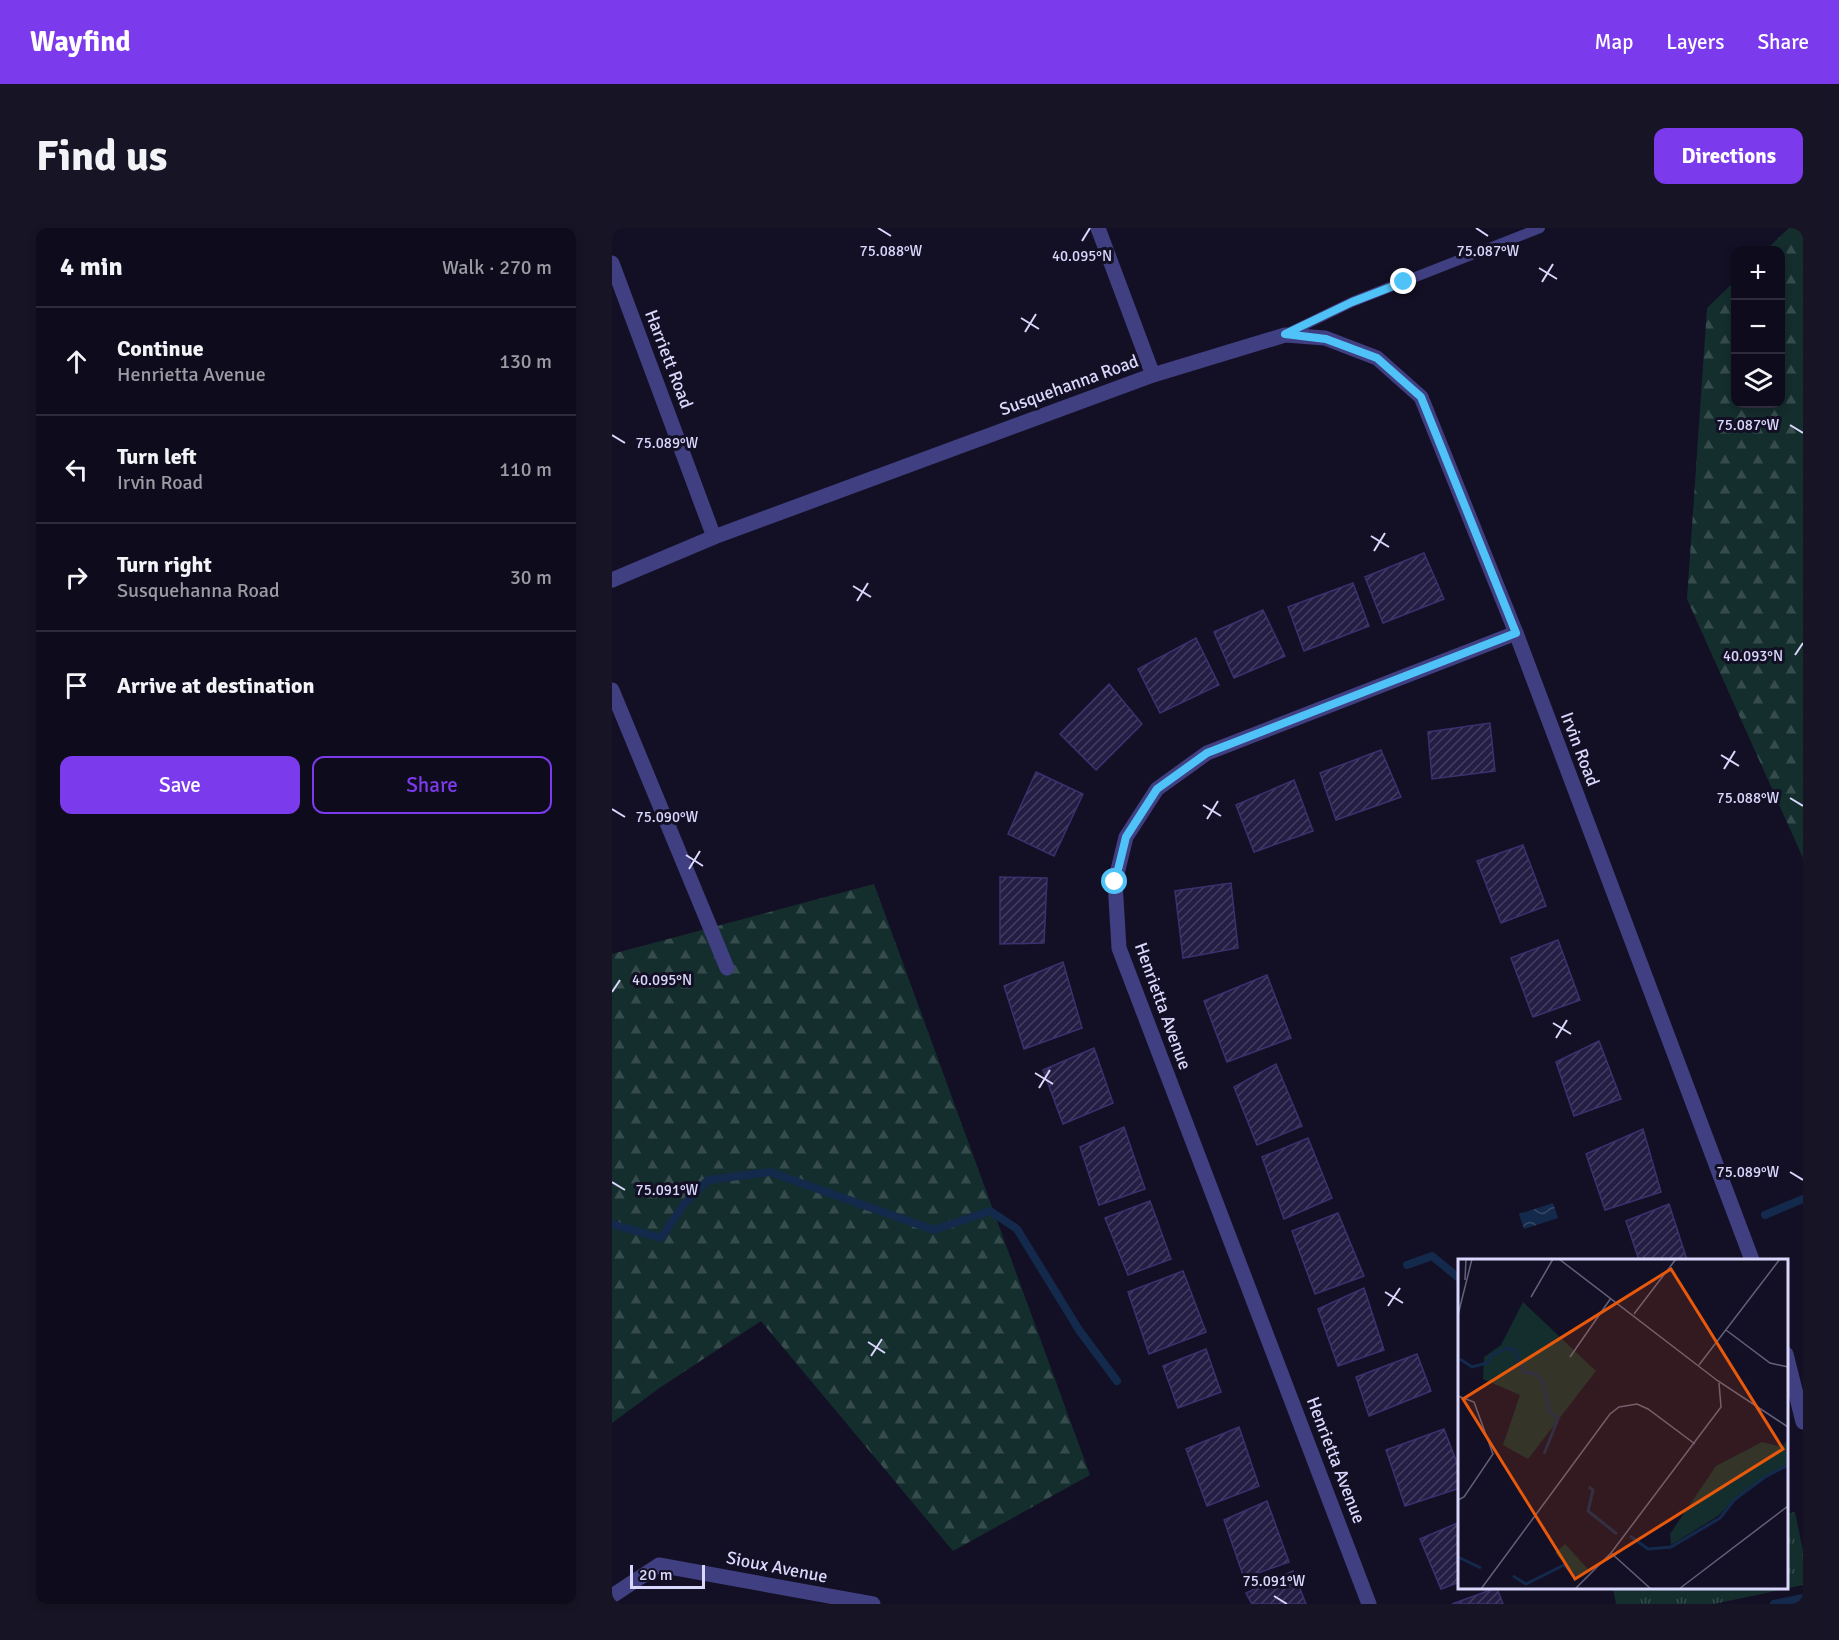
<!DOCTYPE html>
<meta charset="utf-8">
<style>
body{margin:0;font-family:Signika,sans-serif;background:#171525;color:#f1f3f6}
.controls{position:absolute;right:18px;top:18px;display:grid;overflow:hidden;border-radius:12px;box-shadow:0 3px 9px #0003}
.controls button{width:54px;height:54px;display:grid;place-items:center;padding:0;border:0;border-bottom:2px solid #2e2c3b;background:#0e0c1c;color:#f1f3f6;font:30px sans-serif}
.scale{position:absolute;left:18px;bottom:15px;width:75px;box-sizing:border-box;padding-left:6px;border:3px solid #dad7fc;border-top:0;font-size:16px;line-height:21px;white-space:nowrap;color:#dad7fc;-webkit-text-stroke:4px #131025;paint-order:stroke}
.stop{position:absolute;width:18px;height:18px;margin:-14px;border:4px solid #4fc3f7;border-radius:50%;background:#fff}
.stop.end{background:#4fc3f7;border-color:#fff;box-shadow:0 2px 6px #0008}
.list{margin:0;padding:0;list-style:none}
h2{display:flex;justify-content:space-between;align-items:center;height:78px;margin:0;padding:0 24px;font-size:26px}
h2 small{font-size:20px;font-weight:400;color:#9b9ba3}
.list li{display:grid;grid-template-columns:39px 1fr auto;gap:18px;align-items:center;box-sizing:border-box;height:108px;padding:0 24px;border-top:2px solid #2e2c3b}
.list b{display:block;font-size:22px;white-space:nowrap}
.list p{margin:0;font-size:20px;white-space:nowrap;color:#9b9ba3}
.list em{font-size:20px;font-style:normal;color:#9b9ba3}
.actions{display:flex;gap:12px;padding:18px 24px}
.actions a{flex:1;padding:14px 0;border:2px solid #7c3aed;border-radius:12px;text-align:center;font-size:21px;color:#7c3aed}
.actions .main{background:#7c3aed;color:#fff}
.icon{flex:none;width:33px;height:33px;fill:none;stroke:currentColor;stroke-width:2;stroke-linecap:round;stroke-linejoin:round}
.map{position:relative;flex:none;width:1191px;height:1376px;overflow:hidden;border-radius:12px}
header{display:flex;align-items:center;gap:36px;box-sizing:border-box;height:84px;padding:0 30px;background:#7c3aed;color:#fff}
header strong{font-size:28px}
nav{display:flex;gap:33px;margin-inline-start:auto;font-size:21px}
.intro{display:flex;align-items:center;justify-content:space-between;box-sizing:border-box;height:144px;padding:0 36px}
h1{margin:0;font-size:42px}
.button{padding:15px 27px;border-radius:12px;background:#7c3aed;color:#fff;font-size:21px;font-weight:700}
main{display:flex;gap:36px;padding:0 36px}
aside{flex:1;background:#0e0c1c;border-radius:12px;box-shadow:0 3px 9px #0003}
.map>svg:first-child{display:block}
.grass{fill:url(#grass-tufts)}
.forest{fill:url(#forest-firs)}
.water{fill:url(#water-waves)}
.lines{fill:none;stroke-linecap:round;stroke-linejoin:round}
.stream{stroke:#142a4c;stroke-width:8}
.building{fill:url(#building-hatch);stroke:#3c316f;stroke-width:1.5}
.lane{stroke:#403f81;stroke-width:10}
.street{stroke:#403f81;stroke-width:15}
.route{stroke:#4fc3f7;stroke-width:8}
.ticks{fill:none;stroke:#dad7fc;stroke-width:2}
.labels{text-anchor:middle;stroke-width:6;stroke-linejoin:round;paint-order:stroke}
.street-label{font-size:18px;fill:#dad7fc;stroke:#131025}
.inset-river{fill:none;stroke:#142a4c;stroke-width:3}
.inset-road{fill:none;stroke:#63607b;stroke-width:1.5}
.view{fill:#e8590c;fill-opacity:0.15;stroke:#e8590c;stroke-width:3}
.inset-edge{fill:none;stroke:#dad7fc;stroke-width:3}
.ticks-label{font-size:15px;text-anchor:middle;fill:#dad7fc;stroke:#131025;stroke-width:6;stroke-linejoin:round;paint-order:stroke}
</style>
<header>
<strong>Wayfind</strong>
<nav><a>Map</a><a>Layers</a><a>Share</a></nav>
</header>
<div class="intro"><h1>Find us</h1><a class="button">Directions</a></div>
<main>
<aside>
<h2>4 min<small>Walk · 270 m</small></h2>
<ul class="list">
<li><svg class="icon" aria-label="ahead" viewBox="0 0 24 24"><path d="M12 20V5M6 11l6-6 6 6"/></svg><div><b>Continue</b><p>Henrietta Avenue</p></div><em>130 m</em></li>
<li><svg class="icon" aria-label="left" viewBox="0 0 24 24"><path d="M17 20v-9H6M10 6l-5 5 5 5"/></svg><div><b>Turn left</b><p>Irvin Road</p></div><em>110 m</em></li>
<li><svg class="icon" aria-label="right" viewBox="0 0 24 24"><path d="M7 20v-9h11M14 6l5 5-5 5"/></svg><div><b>Turn right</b><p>Susquehanna Road</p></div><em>30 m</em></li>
<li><svg class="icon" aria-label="arrive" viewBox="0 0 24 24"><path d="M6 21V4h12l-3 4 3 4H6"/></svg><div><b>Arrive at destination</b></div></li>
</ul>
<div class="actions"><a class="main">Save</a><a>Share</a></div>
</aside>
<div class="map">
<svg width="1191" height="1376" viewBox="0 0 1191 1376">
<defs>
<pattern id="grass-tufts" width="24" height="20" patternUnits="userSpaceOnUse" patternTransform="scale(1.5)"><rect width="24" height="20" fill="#142e2d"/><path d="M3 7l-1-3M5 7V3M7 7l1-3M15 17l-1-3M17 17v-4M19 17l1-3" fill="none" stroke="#364c4c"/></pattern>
<pattern id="forest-firs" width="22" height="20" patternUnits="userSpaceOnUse" patternTransform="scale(1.5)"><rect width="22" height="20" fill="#142e2d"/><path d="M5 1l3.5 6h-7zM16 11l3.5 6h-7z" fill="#364c4c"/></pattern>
<pattern id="water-waves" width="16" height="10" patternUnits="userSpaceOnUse" patternTransform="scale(1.5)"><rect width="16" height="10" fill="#142a4c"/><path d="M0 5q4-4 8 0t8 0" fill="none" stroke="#364867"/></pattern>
<pattern id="building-hatch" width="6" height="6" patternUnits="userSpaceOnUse" patternTransform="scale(1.5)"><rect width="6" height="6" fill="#251e44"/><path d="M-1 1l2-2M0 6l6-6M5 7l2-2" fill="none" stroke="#443e60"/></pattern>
</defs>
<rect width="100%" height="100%" fill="#131025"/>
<polygon class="grass" points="1183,1284 1191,1323 1191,1357 1102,1376 1004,1376 1001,1360 1174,1360 1175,1286"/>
<g class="forest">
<polygon points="1177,0 1191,0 1191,630 1075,371 1095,80 1123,53 1124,176 1168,176 1168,22 1154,22"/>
<polygon points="262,656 478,1247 341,1323 149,1093 46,1161 0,1195 0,726"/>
</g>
<polygon class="water" points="941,975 946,990 912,1001 907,986"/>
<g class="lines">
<g class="stream">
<polyline points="1153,987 1191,971"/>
<polyline points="0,996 49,1010 72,976 96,952 158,944 322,1002 378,983 405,1001 467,1102 505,1153"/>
<polyline points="795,1037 820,1028 848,1051"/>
<polyline points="1162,1376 1191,1370"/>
</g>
</g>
<g class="building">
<polygon points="812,325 832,371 771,395 753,349"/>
<polygon points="741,355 757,398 692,423 676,379"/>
<polygon points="651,382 673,428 622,450 602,404"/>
<polygon points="584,410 607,457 548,485 526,441"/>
<polygon points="497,456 530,496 484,542 448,506"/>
<polygon points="878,495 883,543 820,551 816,504"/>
<polygon points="769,522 789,569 724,592 708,545"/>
<polygon points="424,544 471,566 442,628 396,606"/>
<polygon points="682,552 701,603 642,624 624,577"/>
<polygon points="911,617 934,678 889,695 865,633"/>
<polygon points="388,649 435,650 432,715 388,716"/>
<polygon points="619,655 626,720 571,730 563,663"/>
<polygon points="946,712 968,772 921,789 899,730"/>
<polygon points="451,734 470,800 412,821 392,758"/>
<polygon points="655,747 679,810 615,834 592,773"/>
<polygon points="987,813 1009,871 962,888 944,834"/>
<polygon points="482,820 501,875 451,896 431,842"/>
<polygon points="664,836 690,898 645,917 622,859"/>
<polygon points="512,899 533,961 487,977 468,919"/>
<polygon points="1031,901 1049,964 993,982 974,926"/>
<polygon points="696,910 720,970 672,991 650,929"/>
<polygon points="538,973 559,1031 516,1047 493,990"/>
<polygon points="1057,976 1075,1032 1027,1032 1014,993"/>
<polygon points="726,985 752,1048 703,1066 680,1003"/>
<polygon points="571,1043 594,1104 537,1126 516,1064"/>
<polygon points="752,1060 772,1122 726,1138 706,1081"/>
<polygon points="594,1121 609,1164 566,1180 551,1138"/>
<polygon points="805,1126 819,1163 757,1188 744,1149"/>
<polygon points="627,1199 647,1258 595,1278 574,1221"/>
<polygon points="832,1201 848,1243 848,1260 793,1278 774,1222"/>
<polygon points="655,1273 677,1334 632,1350 612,1292"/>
<polygon points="848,1294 848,1354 829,1361 808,1311"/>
<polygon points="681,1343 694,1376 640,1376 634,1365"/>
<polygon points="885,1360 891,1376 840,1376 884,1360"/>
</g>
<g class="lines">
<polyline class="lane" points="674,106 740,74 928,0"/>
<g class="street">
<polyline points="486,0 541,147"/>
<polyline points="0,35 102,309"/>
<polyline points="0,352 102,309 541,147 673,107 713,110 765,130 809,169 904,405 1140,1032"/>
<polyline points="0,462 115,740"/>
<polyline points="1174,1126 1191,1194"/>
<polyline points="0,1368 47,1337 261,1376"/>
<polyline points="757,1376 507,720 503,654 514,609 545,561 595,525 904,405"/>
</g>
</g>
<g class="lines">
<polyline class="route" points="503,654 514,609 545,561 595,525 904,405 809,169 765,130 714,111 673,106 740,74 792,54"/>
</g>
<path class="ticks" d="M266,0L279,8M864,0L876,8M470,13L478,0M927,40L945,51M930,54L941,36M409,90L427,101M413,104L424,86M1178,197L1191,205M0,207L13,215M759,308L777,319M762,323L773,305M241,358L259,369M245,373L256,355M1183,427L1191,415M1109,527L1127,538M1112,541L1123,523M1178,570L1191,578M591,577L609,588M0,581L13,589M595,591L606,573M74,627L91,638M77,641L88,623M0,764L8,752M941,795L959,806M944,810L955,792M423,845L441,856M427,860L438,842M1178,944L1191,952M0,954L13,962M773,1064L791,1075M776,1078L788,1060M256,1114L273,1125M259,1128L270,1111M662,1368L675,1376"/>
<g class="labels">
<g class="street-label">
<text transform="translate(57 131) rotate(69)" y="6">Harriett Road</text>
<text transform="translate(457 157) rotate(-20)" y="6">Susquehanna Road</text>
<text transform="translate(968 521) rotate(69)" y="6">Irvin Road</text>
<text transform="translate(551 778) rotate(70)" y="6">Henrietta Avenue</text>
<text transform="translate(724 1232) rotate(69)" y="6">Henrietta Avenue</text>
<text transform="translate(165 1339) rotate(11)" y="6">Sioux Avenue</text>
</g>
</g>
<g transform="translate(846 1031)">
<rect width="330" height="330" fill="#131025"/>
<path d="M107,285L130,310L121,319L97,294Z" fill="#142e2d"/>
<path d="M65,43L138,112L70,200L45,186L62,136L25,120L26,98L43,86ZM330,180V204L282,235L260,257L213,286L212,275L258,207L304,183L324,188Z" fill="#142e2d"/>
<path class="inset-river" d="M2,100L14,108L29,104L34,96L49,89L57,91L65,113L78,115L85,123L92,153L100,160L86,195M131,228L135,231L130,252L159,275M172,277L190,290L213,288L262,259L276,241L307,218L330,206M0,298L23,309M55,317L68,325L106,306L119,319"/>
<path class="inset-road" d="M101,0L260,122L330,168M7,21L8,0M73,38L95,0M176,55L218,0M0,56L14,0M268,71L312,104L330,108M112,98L153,39M241,106L322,0M0,137L16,143L35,195L6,238L0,241M153,294L193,330M23,330L152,155L161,148L179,145L190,150L237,185M117,330L153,294L263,148L261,124M221,330L330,247"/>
<path class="view" d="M213,10L325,190L117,320L5,140Z"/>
<rect width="330" height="330" class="inset-edge"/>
</g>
<g class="ticks-label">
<text x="279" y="28">75.088°W</text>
<text x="876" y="28">75.087°W</text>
<text x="470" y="33">40.095°N</text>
<text x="1136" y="202">75.087°W</text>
<text x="55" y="220">75.089°W</text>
<text x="1141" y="433">40.093°N</text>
<text x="1136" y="575">75.088°W</text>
<text x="55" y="594">75.090°W</text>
<text x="50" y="757">40.095°N</text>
<text x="1136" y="949">75.089°W</text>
<text x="55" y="967">75.091°W</text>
<text x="662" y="1358">75.091°W</text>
</g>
</svg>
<div class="controls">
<button>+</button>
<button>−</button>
<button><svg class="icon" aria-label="layers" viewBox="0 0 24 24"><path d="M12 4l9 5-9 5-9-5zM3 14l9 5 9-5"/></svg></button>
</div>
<div class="scale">20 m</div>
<div class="stop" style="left:503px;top:654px"></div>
<div class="stop end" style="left:792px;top:54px"></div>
</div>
</main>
